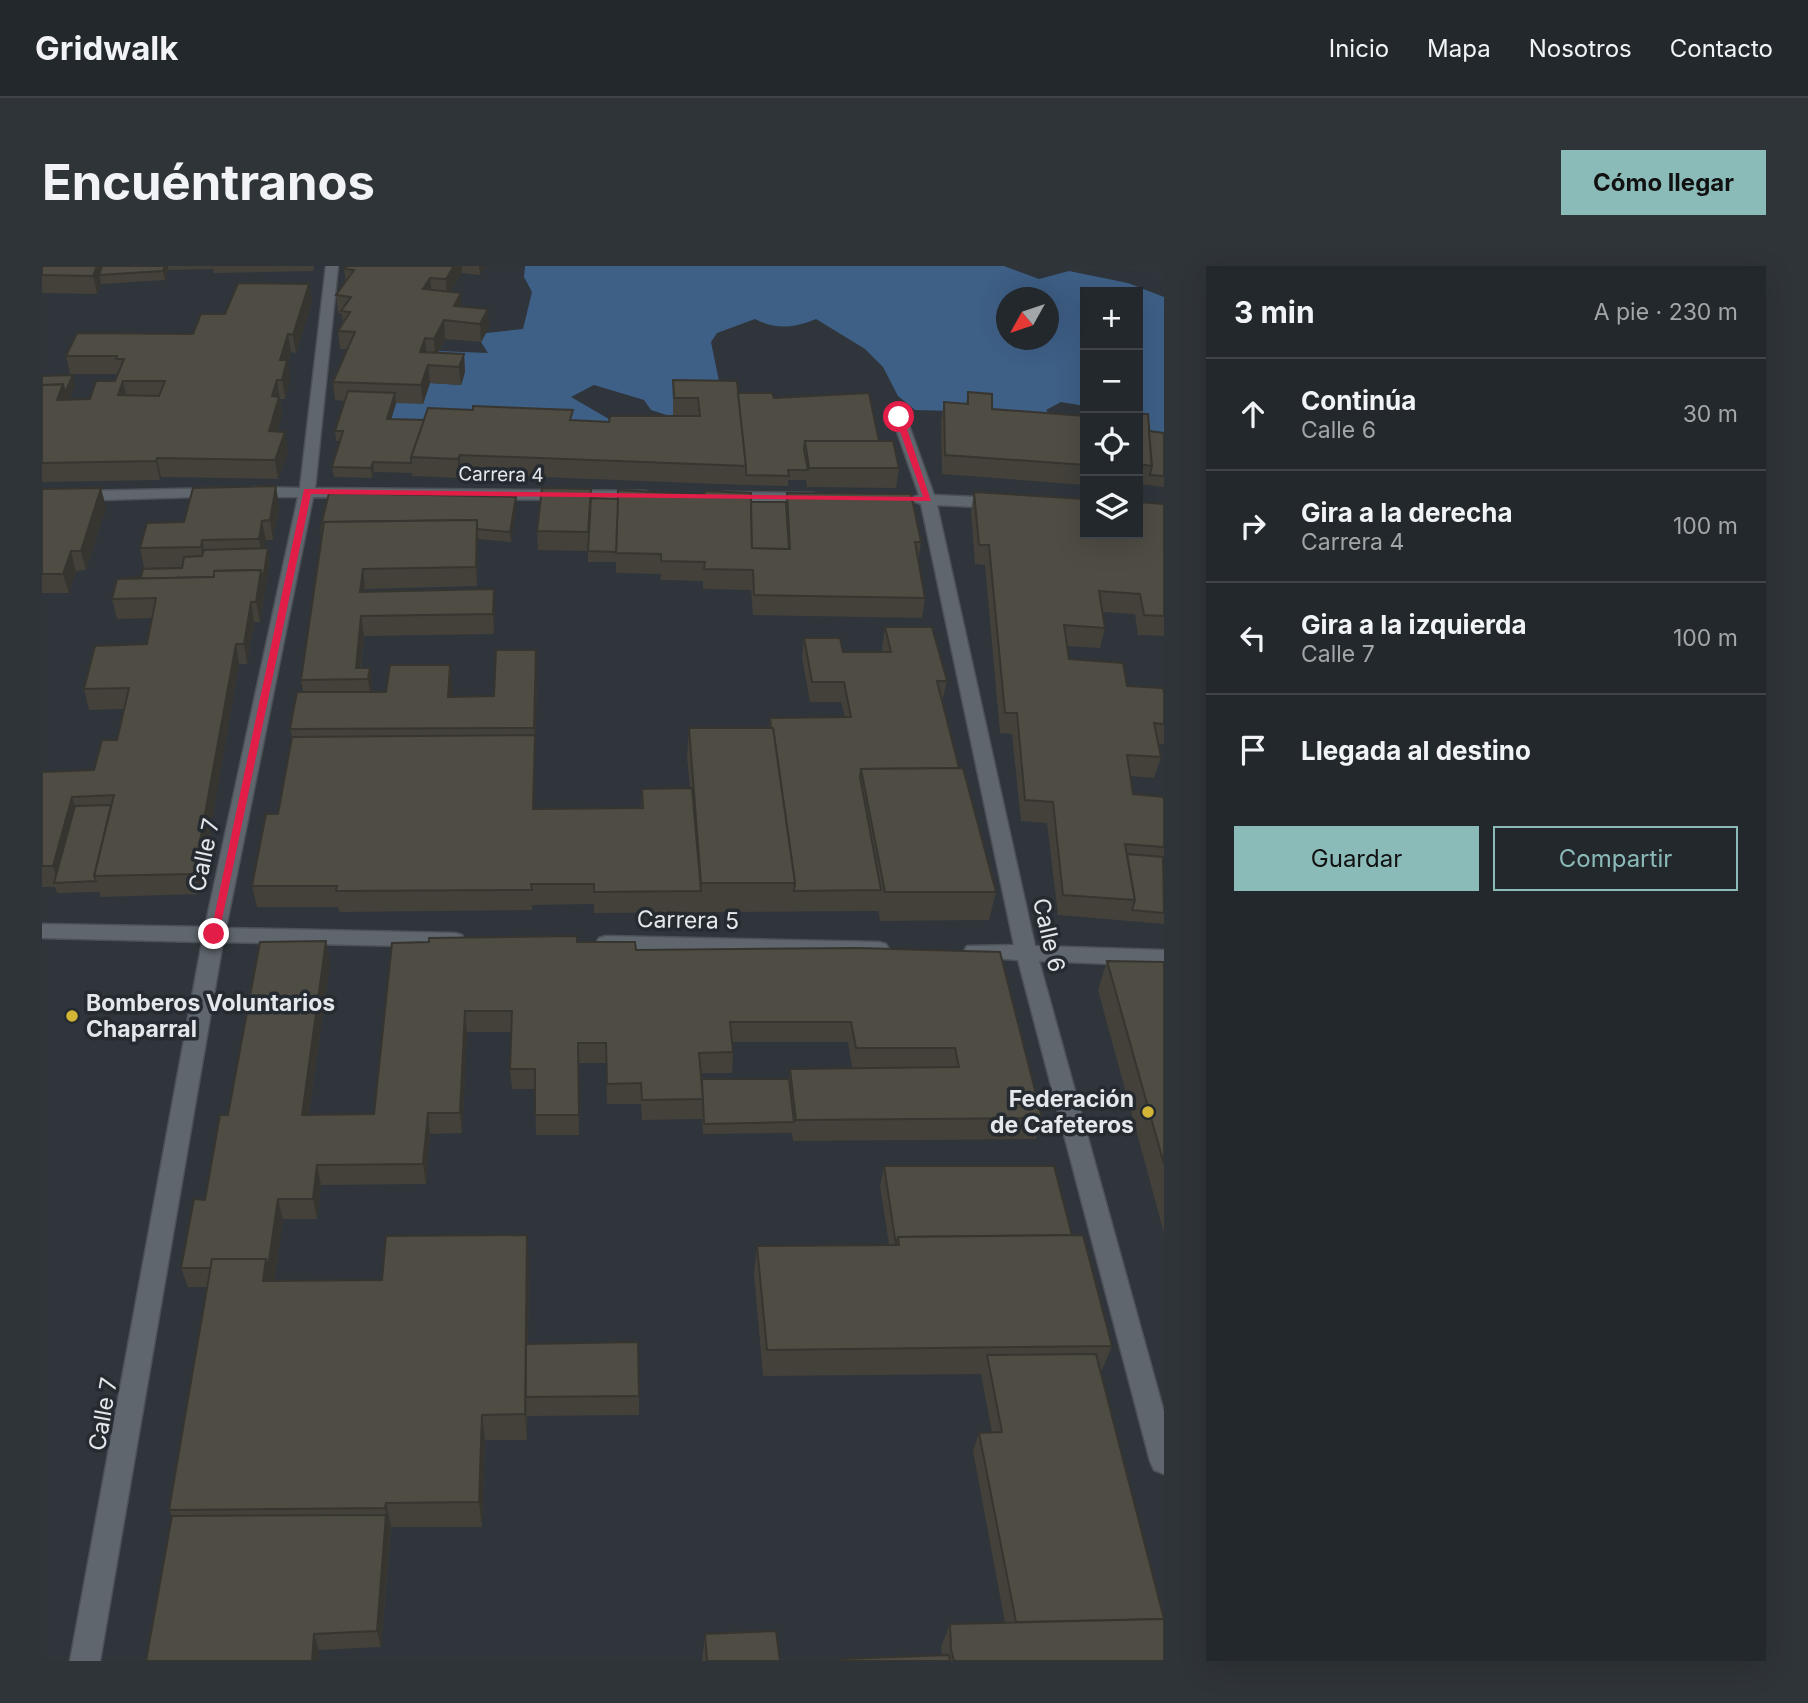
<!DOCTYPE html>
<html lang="es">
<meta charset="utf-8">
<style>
body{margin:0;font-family:Inter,sans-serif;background:#2f3438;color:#f1f3f6}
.controls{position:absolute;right:21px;top:21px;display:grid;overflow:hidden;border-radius:0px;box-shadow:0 7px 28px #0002}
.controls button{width:63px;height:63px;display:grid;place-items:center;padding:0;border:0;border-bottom:2px solid #404448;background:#23282c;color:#f1f3f6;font:35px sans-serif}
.compass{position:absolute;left:954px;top:21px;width:63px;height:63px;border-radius:50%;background:#23282c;box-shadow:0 7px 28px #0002;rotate:230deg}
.stop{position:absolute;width:21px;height:21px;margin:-16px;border:5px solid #e11d48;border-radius:50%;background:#fff}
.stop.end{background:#e11d48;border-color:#fff;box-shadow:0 2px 7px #0008}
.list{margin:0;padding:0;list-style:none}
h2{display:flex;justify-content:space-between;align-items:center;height:91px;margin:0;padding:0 28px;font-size:30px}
h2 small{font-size:23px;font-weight:400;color:#a3a6a9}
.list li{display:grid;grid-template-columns:46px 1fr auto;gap:21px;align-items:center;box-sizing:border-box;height:112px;padding:0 28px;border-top:2px solid #404448}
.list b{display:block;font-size:26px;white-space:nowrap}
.list p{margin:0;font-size:23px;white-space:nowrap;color:#a3a6a9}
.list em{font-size:23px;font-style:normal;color:#a3a6a9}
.actions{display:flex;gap:14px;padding:21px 28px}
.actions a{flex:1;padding:16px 0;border:2px solid #8bbbb9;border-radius:0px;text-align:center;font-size:24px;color:#8bbbb9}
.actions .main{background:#8bbbb9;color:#111}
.icon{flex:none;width:38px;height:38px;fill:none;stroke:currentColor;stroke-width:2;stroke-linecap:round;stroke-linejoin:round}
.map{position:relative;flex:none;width:1122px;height:1395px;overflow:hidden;border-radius:0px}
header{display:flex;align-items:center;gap:42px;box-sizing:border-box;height:98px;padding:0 35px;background:#23282c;border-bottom:2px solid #404448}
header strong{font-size:33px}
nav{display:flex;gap:38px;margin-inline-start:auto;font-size:24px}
.intro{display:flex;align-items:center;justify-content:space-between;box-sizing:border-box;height:168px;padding:0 42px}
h1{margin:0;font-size:49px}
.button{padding:18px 32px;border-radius:0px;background:#8bbbb9;color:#111;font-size:24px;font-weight:700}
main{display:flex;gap:42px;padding:0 42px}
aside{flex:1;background:#23282c;border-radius:0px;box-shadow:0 7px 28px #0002}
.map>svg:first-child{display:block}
.green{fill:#3e5f86;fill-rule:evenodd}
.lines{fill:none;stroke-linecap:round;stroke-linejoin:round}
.minor-casing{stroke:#4c5157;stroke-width:3}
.minor{fill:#5f666d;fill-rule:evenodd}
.wall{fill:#43413a;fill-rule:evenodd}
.shaded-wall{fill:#37352f}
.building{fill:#4e4c43;stroke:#37352f;stroke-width:2;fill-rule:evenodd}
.route{fill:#e11d48}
.poi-dot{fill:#d3b635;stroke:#252b31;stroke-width:2.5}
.labels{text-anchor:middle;stroke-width:7;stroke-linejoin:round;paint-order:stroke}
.far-street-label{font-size:19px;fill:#e4e7ec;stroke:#252b31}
.street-label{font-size:23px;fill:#e4e7ec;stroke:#252b31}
.poi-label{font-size:23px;font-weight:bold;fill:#e4e7ec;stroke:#252b31;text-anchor:start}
</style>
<header>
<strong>Gridwalk</strong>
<nav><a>Inicio</a><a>Mapa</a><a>Nosotros</a><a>Contacto</a></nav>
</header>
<div class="intro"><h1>Encuéntranos</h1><a class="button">Cómo llegar</a></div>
<main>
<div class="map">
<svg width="1122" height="1395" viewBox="0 0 1122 1395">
<rect width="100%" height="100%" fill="#2f353b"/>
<path class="green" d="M483,0H962L997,13L1027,5L1086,17L1122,31V177L1096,167V26H1043V140L1019,136L1004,144L1016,157L946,146L873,144L856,130L841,101L823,83L774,53C752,62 734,64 713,53L675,67L669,76L678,120L631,151L609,144L602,134L552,119L529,131L572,156L346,163L354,137L388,117L419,119L422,106L393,91L396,85L446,87L439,76L444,67L481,63L490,26L482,11ZM964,32H1006V74H964Z"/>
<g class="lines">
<g class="minor-casing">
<g id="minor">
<polygon points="284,0 296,0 273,222 604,225 612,230 604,235 271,231 184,662 413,667 420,669 423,674 420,679 413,681 181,676 58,1395 28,1395 160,676 0,672 0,658 163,661 256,231 209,231 201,226 209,221 258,222"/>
<polygon points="857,147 864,151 892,229 957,232 965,237 957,242 895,239 993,680 1122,684 1122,700 997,695 1122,1146 1122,1208 1112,1204 1108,1195 976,694 925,690 922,685 925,680 972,679 879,238 866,233 877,229 850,151"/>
<polygon points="177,222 182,224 182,230 0,236 0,226"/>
<polygon points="682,226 772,227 780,232 772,237 677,234 677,228"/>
<polygon points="564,670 837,676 844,678 847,683 844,688 837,690 564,684 557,682 554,677 557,672"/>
</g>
</g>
<use href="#minor" class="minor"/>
</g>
<g class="wall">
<polygon points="0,0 272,0 271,5 172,7 171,3 126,4 123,14 59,18 55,28 0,27"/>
<polygon points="305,0 444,0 438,9 420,7 408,26 420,41 447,61 439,76 403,73 396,87 422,88 423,106 419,119 388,117 381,138 354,137 349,153 382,154 531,154 567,156 631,150 631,114 696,127 732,132 837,175 857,202 854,222 765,221 764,214 746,214 746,220 703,219 419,208 417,212 370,210 370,207 332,206 330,212 292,211 290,201 298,175 294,175 293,165 303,135 293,134 291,116 305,83 298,83 296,65 301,57 300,48 296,47 294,29 304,16 302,3"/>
<polygon points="270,36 254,87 249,86 246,97 248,112 243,133 238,133 240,149 235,165 246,185 236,213 119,211 118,214 0,216 0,110 33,119 27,134 48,133 73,115 76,108 28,108 24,90 151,68 183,48"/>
<polygon points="926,126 950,143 1043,150 1043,219 900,208 899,155 902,136 924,138"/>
<polygon points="1096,148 1107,165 1122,167 1122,221 1096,218"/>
<polygon points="0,223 64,241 44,304 34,305 27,327 0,327"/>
<polygon points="549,223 549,232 709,236 744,236 745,227 879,276 876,296 883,332 880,352 711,349 709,324 661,323 661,315 618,314 619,308 574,307 574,296 546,296 546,285 496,284 495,265"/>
<polygon points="932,226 1122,238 1122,370 1096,369 1093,348 1060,346 1063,362 1058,382 1025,380 1027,393 1085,420 1122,427 1122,478 1116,478 1119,491 1112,512 1088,510 1091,528 1122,531 1122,658 1016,649 1005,557 979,555 970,468 958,467 943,299 933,298 929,246"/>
<polygon points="237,239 231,274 224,274 222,282 228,292 218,356 212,356 205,398 197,398 157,628 59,631 57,626 15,627 13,621 0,621 0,506 52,504 75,474 82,443 47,444 42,423 105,378 110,352 75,353 70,333 99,311 140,302 140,301 102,302 98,282 142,256"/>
<polygon points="474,241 469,276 436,273 435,320 323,323 323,325 453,343 452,368 322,370 319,402 328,402 330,426 411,427 410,431 452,430 494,384 495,412 492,543 599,542 600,523 648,522 645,491 647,462 727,462 728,452 803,451 799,436 768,436 760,392 762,372 801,386 841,386 840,382 843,361 905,415 900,436 917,502 954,626 947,654 838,655 836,643 836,645 552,647 552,638 490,639 490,644 297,646 296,641 215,641 210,620 236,548 250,471 248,463 261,426 259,414 280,273 278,264"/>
<path d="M535,676L594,684L816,682L1000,852L994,873L751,875L750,867L661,868L660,853L600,854L599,838H565L564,797H536L537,869H494L493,823H470L468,803L469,766H425L420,867L388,868L384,918L279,919L275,953H241L232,1015L340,1014L487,997L486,1078L597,1130V1149L485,1150V1146V1174H443L440,1261H349L339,1381L277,1384V1395H104L130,1250L127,1244L166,1021H146L139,1002L163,934L186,849L288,696L267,848H332L350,677ZM690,776H806L810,802L748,803L747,813H660L659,807H690L691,786Z"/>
<polygon points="1065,695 1122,696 1122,967 1056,724"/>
<polygon points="842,900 1030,969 1070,1080 1059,1106 1122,1395 798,1395 799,1393 900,1389 899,1381 908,1358 963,1357 931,1185 937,1167 950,1167 939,1108 721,1110 712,1008 715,980 847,979 838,920"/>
<polygon points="663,1368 738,1395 660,1395"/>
</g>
<g class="shaded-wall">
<polygon points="55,0 66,0 57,9 59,18 55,28 51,10"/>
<polygon points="123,0 126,0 126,4 123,14 121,5"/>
<polygon points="412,0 420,0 420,7 405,31 404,13"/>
<polygon points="437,0 444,0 438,9"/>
<polygon points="388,12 390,29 381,23"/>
<polygon points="267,18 270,36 254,87 251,69"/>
<polygon points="419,27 420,45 412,40"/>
<polygon points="446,43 447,61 439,76 438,58"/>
<polygon points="402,54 403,73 393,91 392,73"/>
<polygon points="246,68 249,86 246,97 248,112 243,133 238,94"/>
<polygon points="383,72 385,90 378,86"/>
<polygon points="422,88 423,106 419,119 417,101"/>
<polygon points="386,99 388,117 381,138 379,119"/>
<polygon points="31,109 33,119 26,137 23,127"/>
<polygon points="235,114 240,149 230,184 227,165 230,130"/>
<polygon points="81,115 85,133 76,129"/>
<polygon points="21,118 26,137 15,134"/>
<polygon points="353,127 354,137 346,163 345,153"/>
<polygon points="243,166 246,185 236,213 233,194"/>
<polygon points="418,189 419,208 417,212 416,193"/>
<polygon points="115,192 119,211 118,214 114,195"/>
<polygon points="331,196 332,206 330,212 329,202"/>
<polygon points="234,220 237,239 231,274 228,254"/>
<polygon points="59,222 64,241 44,304 39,285"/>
<polygon points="474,231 474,241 469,276 468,266"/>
<polygon points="435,254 436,273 435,320 434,301"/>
<polygon points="220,255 224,274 221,293 217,273"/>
<polygon points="160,274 164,294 163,301 159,281"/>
<polygon points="226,282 228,292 218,356 214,336 219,304"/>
<polygon points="29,285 34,305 27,327 21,308"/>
<polygon points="321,303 323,323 320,345 318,326"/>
<polygon points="452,323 453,343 452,368 451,348"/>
<polygon points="209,336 212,356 205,398 202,378"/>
<polygon points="319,350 322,370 317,413 314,402"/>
<polygon points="194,378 197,398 157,628 152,608"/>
<polygon points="494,384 495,412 493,490 492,462"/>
<polygon points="408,399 411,427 408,459 406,431"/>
<polygon points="328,402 330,422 329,433 326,413"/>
<polygon points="493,469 493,490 492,563 491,543"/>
<polygon points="30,531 36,551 16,616 11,600"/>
<polygon points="284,675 288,696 264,869 260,849"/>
<polygon points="423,745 425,766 420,867 418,847"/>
<polygon points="386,847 388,868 384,918 381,898"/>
<polygon points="275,899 279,919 275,953 271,933"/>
<polygon points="236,933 241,953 228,1042 221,1015"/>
<polygon points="485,969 487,997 485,1131 484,1131 485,1174 483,1148"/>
<polygon points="440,1149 443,1174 440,1261 437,1236"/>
<polygon points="344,1237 349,1261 348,1267 343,1242"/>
<polygon points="344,1249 348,1267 339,1381 335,1365"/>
<polygon points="272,1368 277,1384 277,1395 270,1395"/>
</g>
<g class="building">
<polygon points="0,0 55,0 51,10 0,9"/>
<polygon points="60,0 123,0 121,5 57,9"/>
<polygon points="305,0 412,0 404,13 388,12 381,23 419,27 412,40 446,43 438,58 402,54 392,73 383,72 378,86 422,88 417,101 386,99 379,119 291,116 313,66 296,65 308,46 299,45 309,31 294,29 312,4 302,3"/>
<path d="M196,17L267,18L251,69L246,68L238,94H245L240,114H235L230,130L237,131L227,165L243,166L233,194L115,192L114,195L0,197V119L21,118L15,134L48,133L54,115H73L82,93H74L75,90H24L35,67L151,68L159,48H183ZM81,115H123L117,130L76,129Z"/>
<polygon points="31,109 23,127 21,118 0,119 0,110"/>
<polygon points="631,114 695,115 704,200 418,189 416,193 369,191 386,142 431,144 431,140 531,144 528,154 567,156 568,150 658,150 656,132 632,132"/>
<polygon points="306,125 353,127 345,153 382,154 369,191 369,197 331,196 329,202 290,201 301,165 293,165"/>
<polygon points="926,126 950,128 950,143 1043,150 1043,199 903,189 902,136 926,138"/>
<polygon points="696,127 730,127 732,132 827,127 837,175 763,175 762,184 766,204 746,204 747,210 704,209 704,200"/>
<polygon points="1096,148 1106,148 1110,200 1096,198"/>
<polygon points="1107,165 1122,167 1122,210 1108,209 1110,200"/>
<polygon points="763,175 851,175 857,202 767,202"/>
<polygon points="234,220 228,254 220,255 217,273 160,274 159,281 98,282 105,257 142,256 151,222"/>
<polygon points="59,222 39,285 29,285 21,308 0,308 0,223"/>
<polygon points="500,222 549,223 546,266 495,265"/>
<polygon points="576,224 662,229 663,225 709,227 710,282 748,283 745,227 869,228 879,276 873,276 883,332 712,329 711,304 662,303 663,296 619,295 619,288 574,287"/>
<polygon points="932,226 1043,233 1043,268 1096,268 1096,236 1122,238 1122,350 1102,349 1098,328 1057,325 1063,362 1022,359 1027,393 1081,397 1085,420 1121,422 1122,427 1122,458 1112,457 1119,491 1085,489 1091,528 1122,531 1122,581 1083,578 1093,634 1021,629 1011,536 983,534 975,447 963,447 947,279 937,279"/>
<polygon points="287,227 474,231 468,266 435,263 435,254 282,256 281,264 278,264"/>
<polygon points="549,232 576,233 574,286 546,285"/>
<polygon points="709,236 744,236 747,283 710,282"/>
<polygon points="435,254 434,301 321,303 318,326 452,323 451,348 319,350 314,402 328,402 326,413 259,414 282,256"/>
<polygon points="226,282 221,313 219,304 172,305 172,311 85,313 85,312 99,311 101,303 140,302 142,291 160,290 162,284"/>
<polygon points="219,304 214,336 209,336 202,378 194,378 152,608 52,610 72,529 30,531 11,600 0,600 0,506 52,504 60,474 75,474 87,422 42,423 53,380 105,378 114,332 70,333 75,313 172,311 172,305"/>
<polygon points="843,361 890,361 905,415 895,415 917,502 819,503 818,511 839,624 752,625 753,617 731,462 729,462 728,452 809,451 802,416 770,416 762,372 798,372 801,386 849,386"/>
<polygon points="454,384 494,384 492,462 248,463 255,426 344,426 348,399 408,399 406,431 452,430"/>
<polygon points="647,462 731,462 753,617 659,617"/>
<polygon points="493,469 491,543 601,542 600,523 650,522 659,625 552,626 552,618 489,618 490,624 294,625 295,620 210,620 224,548 236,548 250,471"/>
<polygon points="921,502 954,626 843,626 819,503"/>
<polygon points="69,539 52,610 54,615 12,617 33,540"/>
<polygon points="1085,588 1121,591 1122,647 1090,644 1093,634"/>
<polygon points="535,670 535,676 593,676 594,684 816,682 958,686 1000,852 754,854 748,803 917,801 913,782 814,782 809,756 688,756 691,786 657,787 661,833 600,834 599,817 565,818 564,777 536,777 537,849 493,849 493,803 468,803 470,745 423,745 418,847 386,847 381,898 275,899 271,933 236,933 226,1001 224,993 170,993 169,1002 139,1002 152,933 163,934 178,849 186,849 218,676 284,675 260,849 332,848 350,677 387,676 387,672"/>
<polygon points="1065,695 1122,696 1122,898"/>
<polygon points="660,813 747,813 752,856 662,858"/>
<polygon points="842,900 1012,900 1030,969 856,971 854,979"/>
<polygon points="485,969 483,1148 440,1149 437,1236 344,1237 343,1242 127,1244 170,993 224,993 221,1015 340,1014 344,970"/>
<polygon points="1041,969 1070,1080 725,1084 715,980 857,979 856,971"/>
<polygon points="596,1076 597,1130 484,1131 484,1078"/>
<polygon points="1054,1088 1122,1353 974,1356 937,1167 960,1166 945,1089"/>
<polygon points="344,1249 335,1365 272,1368 270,1395 104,1395 130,1250"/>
<polygon points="1122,1353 1122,1395 912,1395 909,1383 908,1358"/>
<polygon points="734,1365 738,1395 665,1395 663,1368"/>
<polygon points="907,1389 908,1395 799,1395 799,1393"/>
</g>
<polygon class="route" points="857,149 861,151 889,235 269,228 177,668 168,671 262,223 881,231 853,151"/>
<g class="poi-dot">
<circle cx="30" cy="750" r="7"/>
<circle cx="1106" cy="846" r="7"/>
</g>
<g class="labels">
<g class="far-street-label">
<text transform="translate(459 208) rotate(1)" y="7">Carrera 4</text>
</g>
<g class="street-label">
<text transform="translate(162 589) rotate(-78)" y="8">Calle 7</text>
<text transform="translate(646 654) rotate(1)" y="8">Carrera 5</text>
<text transform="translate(1007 669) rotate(77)" y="8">Calle 6</text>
<text transform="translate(61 1148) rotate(-80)" y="8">Calle 7</text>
</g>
<g class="poi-label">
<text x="44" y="745">Bomberos Voluntarios<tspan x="44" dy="26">Chaparral</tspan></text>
<text x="1092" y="841" text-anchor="end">Federación<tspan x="1092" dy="26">de Cafeteros</tspan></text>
</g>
</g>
</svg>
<div class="controls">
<button>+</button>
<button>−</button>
<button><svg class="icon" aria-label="locate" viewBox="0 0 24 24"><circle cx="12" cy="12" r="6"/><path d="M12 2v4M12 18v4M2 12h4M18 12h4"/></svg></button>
<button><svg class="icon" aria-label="layers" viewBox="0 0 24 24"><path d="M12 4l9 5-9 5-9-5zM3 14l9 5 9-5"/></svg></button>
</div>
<svg class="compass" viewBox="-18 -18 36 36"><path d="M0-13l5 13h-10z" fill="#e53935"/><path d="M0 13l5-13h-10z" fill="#a3a6a9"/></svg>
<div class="stop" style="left:857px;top:151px"></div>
<div class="stop end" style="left:172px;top:668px"></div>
</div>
<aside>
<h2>3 min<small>A pie · 230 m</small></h2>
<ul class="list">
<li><svg class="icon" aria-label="ahead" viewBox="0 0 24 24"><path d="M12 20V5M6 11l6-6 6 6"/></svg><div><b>Continúa</b><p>Calle 6</p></div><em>30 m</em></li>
<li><svg class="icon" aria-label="right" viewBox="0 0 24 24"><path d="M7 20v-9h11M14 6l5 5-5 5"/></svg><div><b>Gira a la derecha</b><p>Carrera 4</p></div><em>100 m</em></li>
<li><svg class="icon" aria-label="left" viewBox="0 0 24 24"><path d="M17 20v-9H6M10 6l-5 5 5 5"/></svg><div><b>Gira a la izquierda</b><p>Calle 7</p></div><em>100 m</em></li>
<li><svg class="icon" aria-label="arrive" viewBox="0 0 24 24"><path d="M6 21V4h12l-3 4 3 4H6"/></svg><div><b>Llegada al destino</b></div></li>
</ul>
<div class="actions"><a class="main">Guardar</a><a>Compartir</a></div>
</aside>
</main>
